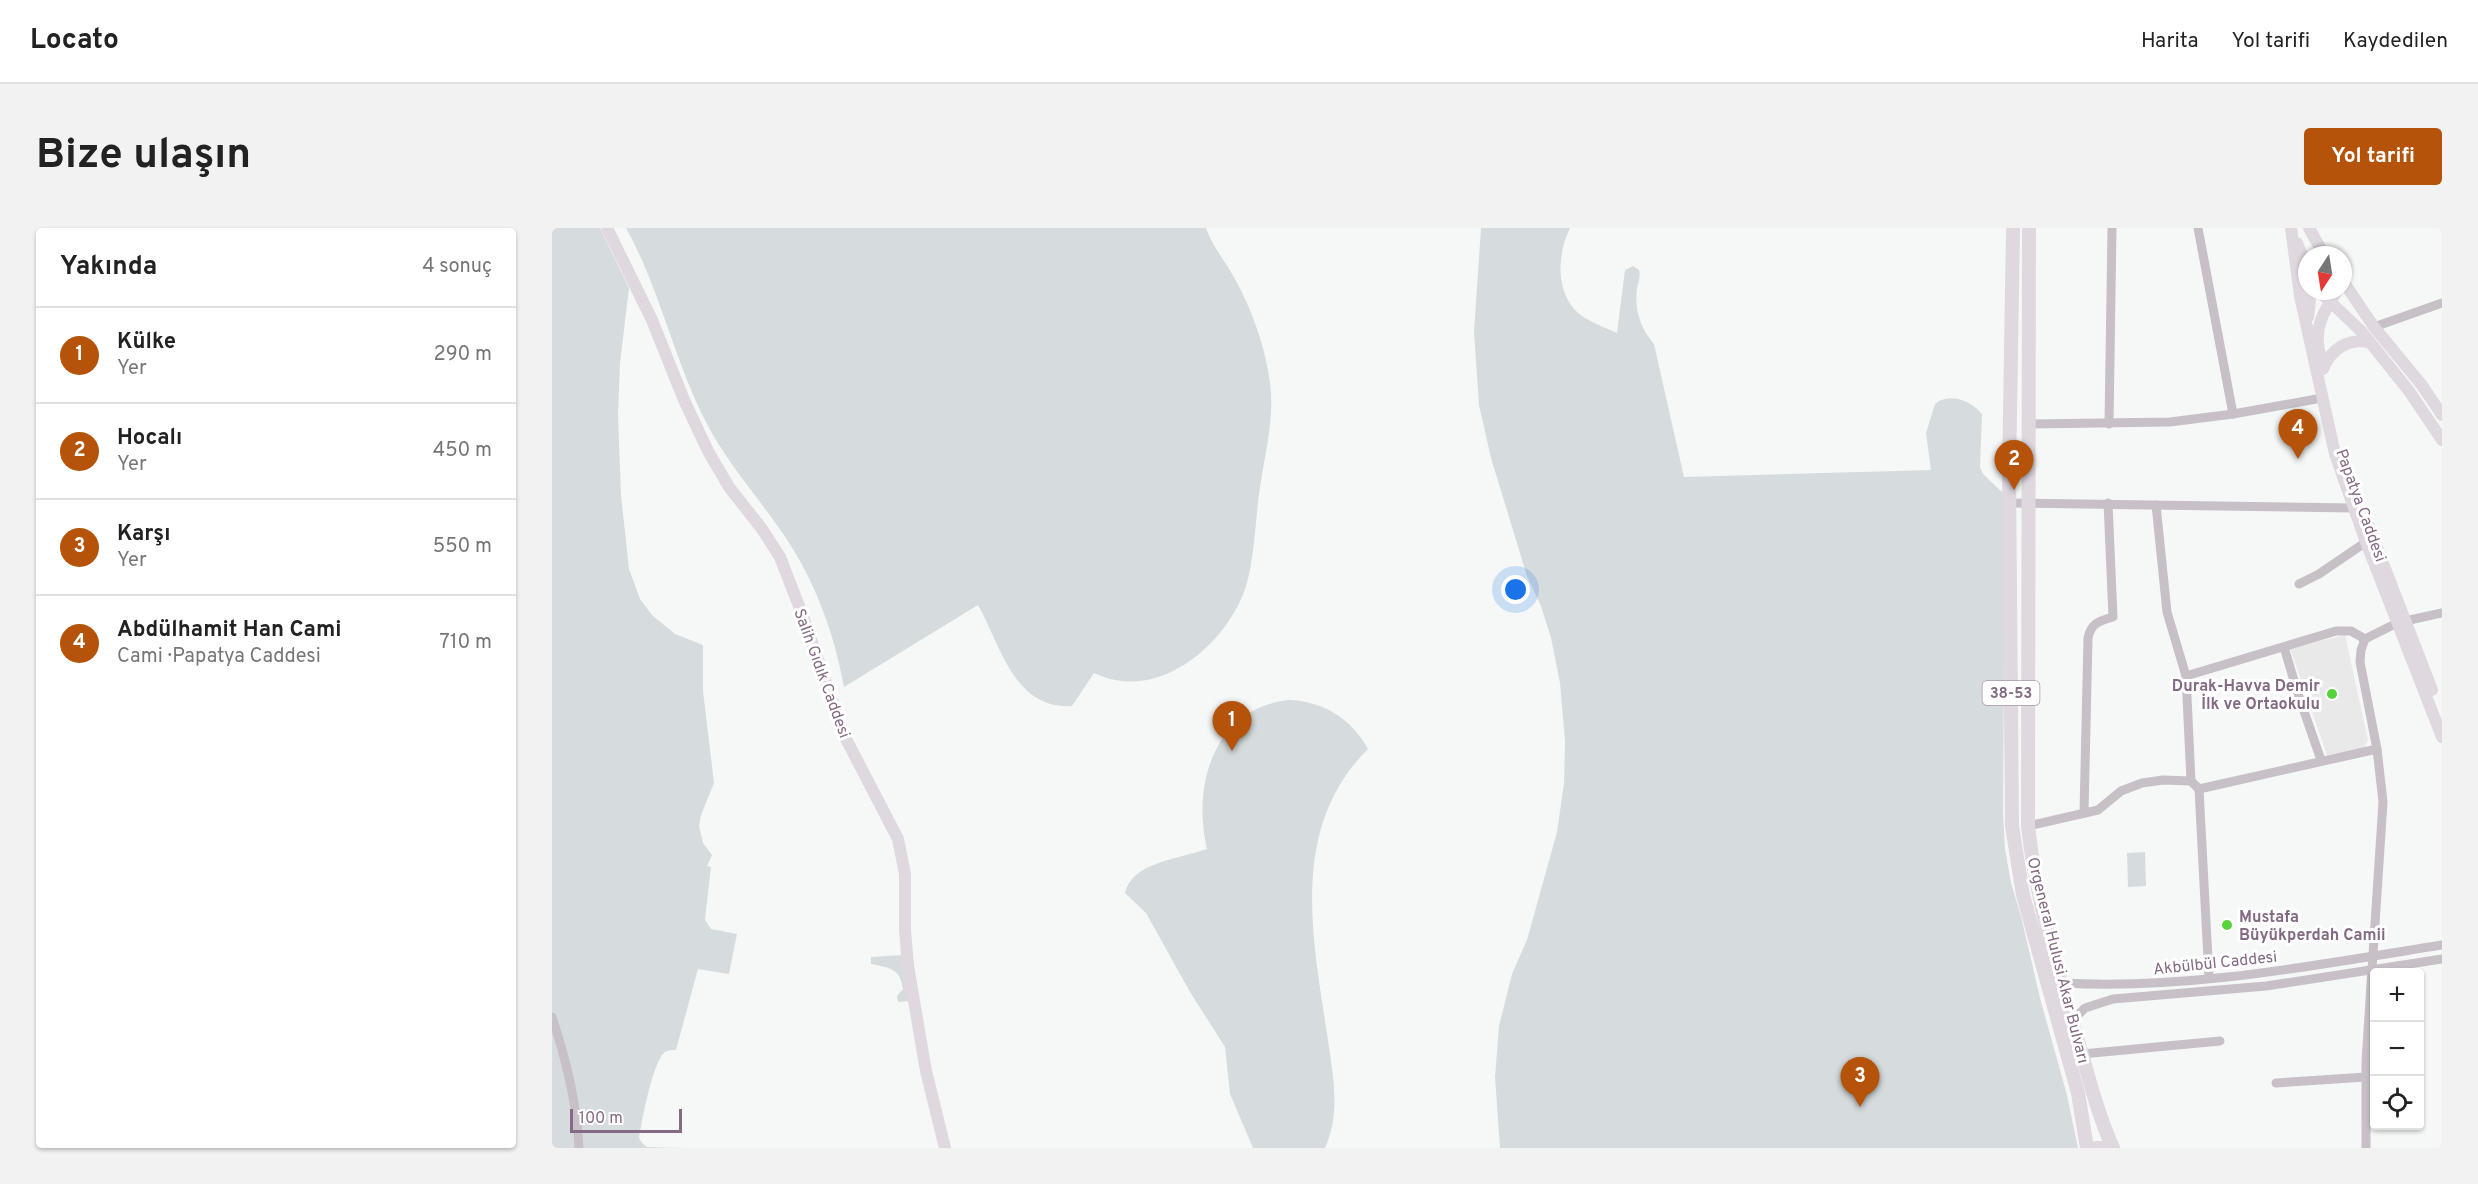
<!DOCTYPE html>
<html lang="tr">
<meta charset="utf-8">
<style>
body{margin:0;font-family:Overpass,sans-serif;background:#f2f2f2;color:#222}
.controls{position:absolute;right:18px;bottom:18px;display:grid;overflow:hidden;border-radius:6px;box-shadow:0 2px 4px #0004}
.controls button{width:54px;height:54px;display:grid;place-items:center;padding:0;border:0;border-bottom:2px solid #e0e0e0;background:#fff;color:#222;font:30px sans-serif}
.compass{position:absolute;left:1746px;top:18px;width:54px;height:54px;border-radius:50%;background:#fff;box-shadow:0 2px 4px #0004;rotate:192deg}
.scale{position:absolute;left:18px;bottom:15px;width:112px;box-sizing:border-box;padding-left:6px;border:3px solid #846a83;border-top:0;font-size:16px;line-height:21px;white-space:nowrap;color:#846a83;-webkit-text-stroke:4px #fff;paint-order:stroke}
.you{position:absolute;left:964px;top:362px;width:21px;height:21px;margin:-15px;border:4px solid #fff;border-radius:50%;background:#1a73e8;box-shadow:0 0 0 9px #1a73e833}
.badge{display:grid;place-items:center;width:39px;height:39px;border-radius:50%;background:#b45309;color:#fff;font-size:20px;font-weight:700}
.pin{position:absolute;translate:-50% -50px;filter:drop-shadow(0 2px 3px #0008)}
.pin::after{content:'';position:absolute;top:32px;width:21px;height:18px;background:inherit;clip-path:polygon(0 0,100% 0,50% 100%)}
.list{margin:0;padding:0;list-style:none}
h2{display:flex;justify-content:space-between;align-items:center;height:78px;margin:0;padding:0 24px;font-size:26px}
h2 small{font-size:20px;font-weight:400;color:#767676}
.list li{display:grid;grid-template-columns:39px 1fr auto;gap:18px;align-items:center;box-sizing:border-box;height:96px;padding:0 24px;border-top:2px solid #e0e0e0}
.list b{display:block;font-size:22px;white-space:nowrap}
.list p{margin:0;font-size:20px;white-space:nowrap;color:#767676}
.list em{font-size:20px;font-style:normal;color:#767676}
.icon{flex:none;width:33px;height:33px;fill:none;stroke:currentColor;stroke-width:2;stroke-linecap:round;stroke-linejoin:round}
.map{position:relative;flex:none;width:1890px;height:920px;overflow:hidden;border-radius:6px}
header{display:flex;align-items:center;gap:36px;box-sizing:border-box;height:84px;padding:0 30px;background:#fff;border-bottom:2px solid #e0e0e0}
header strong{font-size:28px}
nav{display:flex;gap:33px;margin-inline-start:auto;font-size:21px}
.intro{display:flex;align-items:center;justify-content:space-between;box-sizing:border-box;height:144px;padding:0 36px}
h1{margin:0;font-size:42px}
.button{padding:15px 27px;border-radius:6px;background:#b45309;color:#fff;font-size:21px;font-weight:700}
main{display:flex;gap:36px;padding:0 36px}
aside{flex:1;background:#fff;border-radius:6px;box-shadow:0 2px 4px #0004}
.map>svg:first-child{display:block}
.built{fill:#e9e9e9}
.green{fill:#d6dcdd}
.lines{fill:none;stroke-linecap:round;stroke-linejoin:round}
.street{stroke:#c7c0c7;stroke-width:9}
.secondary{stroke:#dfd8df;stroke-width:12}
.primary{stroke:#dfd8df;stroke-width:14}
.poi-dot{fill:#56d33b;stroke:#fff;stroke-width:2}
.labels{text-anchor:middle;stroke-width:6;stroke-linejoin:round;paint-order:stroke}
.shield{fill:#fff;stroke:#a997a8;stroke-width:1.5}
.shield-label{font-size:15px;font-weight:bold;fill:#846a83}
.street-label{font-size:16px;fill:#846a83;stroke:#fff}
.poi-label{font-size:16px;font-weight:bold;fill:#846a83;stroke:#fff;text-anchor:end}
</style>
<header>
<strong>Locato</strong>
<nav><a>Harita</a><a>Yol tarifi</a><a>Kaydedilen</a></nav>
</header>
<div class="intro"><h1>Bize ulaşın</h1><a class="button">Yol tarifi</a></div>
<main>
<aside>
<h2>Yakında<small>4 sonuç</small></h2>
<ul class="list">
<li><span class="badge">1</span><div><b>Külke</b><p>Yer</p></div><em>290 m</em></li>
<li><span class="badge">2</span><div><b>Hocalı</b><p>Yer</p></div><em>450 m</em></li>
<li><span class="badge">3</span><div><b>Karşı</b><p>Yer</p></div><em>550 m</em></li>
<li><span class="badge">4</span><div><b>Abdülhamit Han Cami</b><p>Cami · Papatya Caddesi</p></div><em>710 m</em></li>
</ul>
</aside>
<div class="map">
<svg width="1890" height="920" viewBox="0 0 1890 920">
<rect width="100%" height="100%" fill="#f6f8f7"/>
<polygon class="built" points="1793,407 1816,512 1812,520 1775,527 1738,420"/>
<g class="green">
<path d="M0,0H48L77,60L68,135L66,187L69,267L77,341L88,371L100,387L123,406L151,417V463L162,555L149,587L147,598L151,615L160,627L155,638L159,639L153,692L159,701L185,706L177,746L146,741L124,822C119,822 114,822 111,826C100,839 90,892 87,910L91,916L95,919L132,920H0Z"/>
<path d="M74,0H654C660,18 674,34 683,51C700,82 713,118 718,154C723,192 712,229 707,266C703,296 702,343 690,369C666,424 602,474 542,445L520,478C462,482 449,418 426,377L292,459C282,404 263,353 232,307C206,269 175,235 154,194C122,132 108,61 74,0Z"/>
<path d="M929,0H1018C1006,24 1003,60 1023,82C1032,92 1052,99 1065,105L1073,42L1081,38L1087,42C1089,49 1086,54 1085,61C1082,82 1089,101 1102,116L1132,249L1379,242L1374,205L1383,176C1398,164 1419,173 1430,186L1428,239L1431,246L1453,267L1451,584L1453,621L1459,655L1469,688L1488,770L1515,867L1526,920H948L943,849L947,798L960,746L975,712L1005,604L1012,555L1013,513L1008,455L999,410L989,378L975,348L939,230L927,177L922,104Z"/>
<path d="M736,472C771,473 799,490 816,521C736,600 761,712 776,812C781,848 789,885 773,920H701L678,866L673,819L638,764L594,685L573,665C580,634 627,631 655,621C640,558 661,481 736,472Z"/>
<polygon points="1593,624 1594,658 1576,659 1575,625"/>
<path d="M351,727L357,773L346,774L345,768L351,761C348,740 338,740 319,736V729Z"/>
</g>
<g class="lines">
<g class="street">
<polyline points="1646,0 1681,186"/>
<polyline points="1822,99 1890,75"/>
<polyline points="1478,196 1618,194 1681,186 1770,170"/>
<polyline points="1557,196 1560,0"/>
<polyline points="1457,275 1802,280"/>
<polyline points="1604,277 1615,384 1634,448"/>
<polyline points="1747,356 1767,346 1814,314"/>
<polyline points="1853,393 1890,385"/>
<polyline points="1732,419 1746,466 1769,532"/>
<polyline points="1647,561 1639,553 1634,448 1784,403 1799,403 1813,411"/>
<path d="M1532,585L1536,410C1539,395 1547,393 1561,389L1556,275"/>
<polyline points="1476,598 1546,582 1569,563 1590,555 1611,552 1639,553"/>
<polyline points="1657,750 1647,561 1825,521"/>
<path d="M1510,755C1637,762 1764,737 1890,717"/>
<path d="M0,789C14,831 25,876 27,920"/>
<polyline points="1520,793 1533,780 1561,771 1714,758 1890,731"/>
<polyline points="1530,826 1668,813"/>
<polyline points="1724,855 1814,849"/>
<polyline points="1814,920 1814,833 1831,574 1825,521 1808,434 1809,422 1813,411 1845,395"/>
</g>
<g class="secondary">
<polyline points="55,0 100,92 132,172 156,223 177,259 210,301 228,329 252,391 292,507 346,611 353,646 353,702 356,738 374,843 393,920"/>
<polyline points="1739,0 1748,68 1783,226 1814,314 1890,509"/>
<polyline points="1757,0 1772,27"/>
<polyline points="1745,15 1755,39"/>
<polyline points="1791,53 1822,99 1869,156 1890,187"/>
<polyline points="1767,63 1809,103 1857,163 1890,212"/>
<polyline points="1756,89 1759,63"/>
<path d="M1768,127C1761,101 1771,84 1785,63"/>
<path d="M1771,141C1779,121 1796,110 1817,114"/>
<polyline points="1815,294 1880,462"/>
</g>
<g class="primary">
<polyline points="1461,0 1457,248 1460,598 1471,667 1526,865 1535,920"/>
<path d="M1477,0L1476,598C1484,672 1506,744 1527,816C1537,850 1546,887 1561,920"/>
<polyline points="1544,920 1558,920"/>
</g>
</g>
<g class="poi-dot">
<circle cx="1780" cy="466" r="6"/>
<circle cx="1675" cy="697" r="6"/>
</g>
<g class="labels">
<rect class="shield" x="1430.5" y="453" width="57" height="24" rx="4.5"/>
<g class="shield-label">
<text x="1459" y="470">38-53</text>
</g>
<g class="street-label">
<text transform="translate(1810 277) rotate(70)" y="6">Papatya Caddesi</text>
<text transform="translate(271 445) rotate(70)" y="6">Salih Gıdık Caddesi</text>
<text transform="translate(1507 732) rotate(76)" y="6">Orgeneral Hulusi Akar Bulvarı</text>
<text transform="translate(1663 734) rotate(-6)" y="6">Akbülbül Caddesi</text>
</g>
<g class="poi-label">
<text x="1768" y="463">Durak-Havva Demir<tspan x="1768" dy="18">İlk ve Ortaokulu</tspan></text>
<text x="1687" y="694" text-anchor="start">Mustafa<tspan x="1687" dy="18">Büyükperdah Camii</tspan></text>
</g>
</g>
</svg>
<div class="controls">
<button>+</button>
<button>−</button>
<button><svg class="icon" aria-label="locate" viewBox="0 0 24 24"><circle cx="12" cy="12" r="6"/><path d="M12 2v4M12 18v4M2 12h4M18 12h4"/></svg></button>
</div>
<svg class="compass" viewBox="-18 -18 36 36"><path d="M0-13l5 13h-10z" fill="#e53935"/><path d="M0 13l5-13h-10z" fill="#767676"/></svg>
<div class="scale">100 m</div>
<div class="you"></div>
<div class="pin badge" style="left:680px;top:523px">1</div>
<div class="pin badge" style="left:1462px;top:262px">2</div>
<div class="pin badge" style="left:1308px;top:879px">3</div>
<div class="pin badge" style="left:1746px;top:231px">4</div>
</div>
</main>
